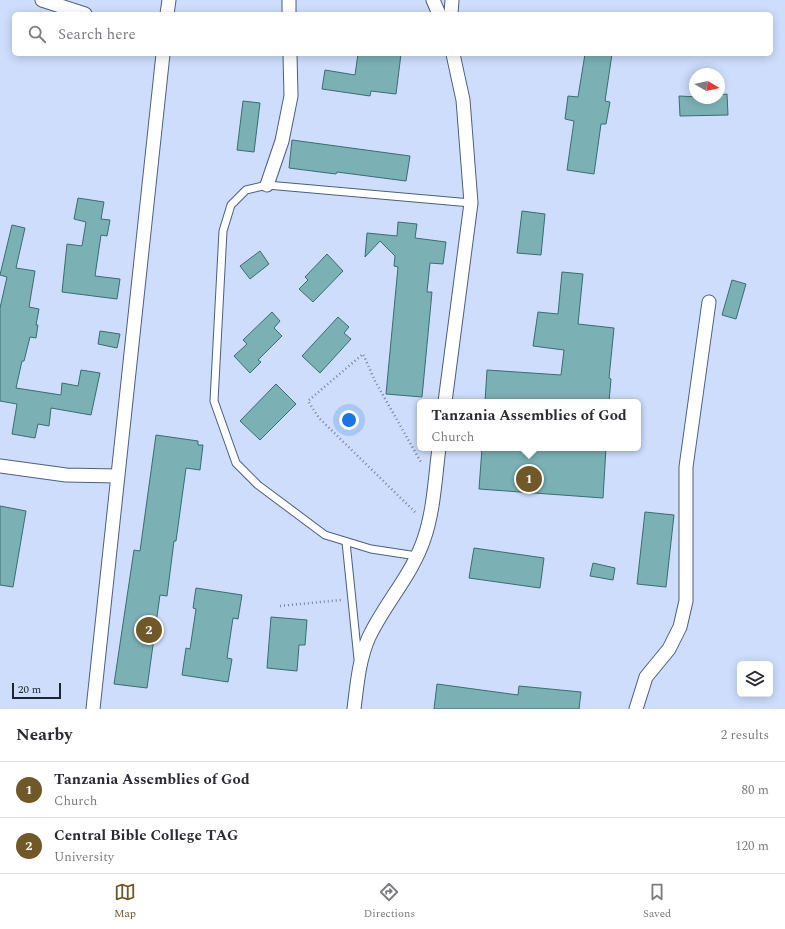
<!DOCTYPE html>
<style>
body{margin:0;font-family:Spectral,serif;background:#f7f7f7;color:#2b2b33}
.controls{position:absolute;right:12px;bottom:12px;display:grid;overflow:hidden;border-radius:6px;box-shadow:0 2px 10px #0003}
.controls button{width:36px;height:36px;display:grid;place-items:center;padding:0;border:0;border-bottom:1px solid #e1e1e2;background:#fff;color:#2b2b33;font:20px sans-serif}
.compass{position:absolute;left:689px;top:68px;width:36px;height:36px;border-radius:50%;background:#fff;box-shadow:0 2px 10px #0003;rotate:99deg}
.scale{position:absolute;left:12px;bottom:10px;width:49px;box-sizing:border-box;padding-left:4px;border:2px solid #1d2432;border-top:0;font-size:11px;line-height:14px;white-space:nowrap;color:#1d2432;-webkit-text-stroke:3px #cdddfb;paint-order:stroke}
.you{position:absolute;left:349px;top:420px;width:14px;height:14px;margin:-10px;border:3px solid #fff;border-radius:50%;background:#1a73e8;box-shadow:0 0 0 6px #1a73e833}
.badge{display:grid;place-items:center;width:26px;height:26px;border-radius:50%;background:#715829;color:#fff;font-size:13px;font-weight:700}
.pin{position:absolute;translate:-50% -50%;border:2px solid #fff;box-shadow:0 1px 4px #0006}
.popup{position:absolute;left:417px;top:399px;width:224px;height:52px;box-sizing:border-box;display:grid;place-content:center;border-radius:6px;background:#fff;filter:drop-shadow(0 1px 3px #0005);font-size:13px;white-space:nowrap;color:#7c7c81}
.popup b{font-size:15px;color:#2b2b33}
.popup::after{content:'';position:absolute;left:50%;top:100%;margin-left:-8px;border:8px solid transparent;border-top-color:#fff}
.list{margin:0;padding:0;list-style:none}
h2{display:flex;justify-content:space-between;align-items:center;height:52px;margin:0;padding:0 16px;font-size:17px}
h2 small{font-size:13px;font-weight:400;color:#7c7c81}
.list li{display:grid;grid-template-columns:26px 1fr auto;gap:12px;align-items:center;box-sizing:border-box;height:56px;padding:0 16px;border-top:1px solid #e1e1e2}
.list b{display:block;font-size:15px;white-space:nowrap}
.list p{margin:0;font-size:13px;white-space:nowrap;color:#7c7c81}
.list em{font-size:13px;font-style:normal;color:#7c7c81}
.icon{flex:none;width:22px;height:22px;fill:none;stroke:currentColor;stroke-width:2;stroke-linecap:round;stroke-linejoin:round}
.map{position:relative;flex:none;width:785px;height:709px;overflow:hidden}
.search{position:absolute;background:#fff;box-shadow:0 2px 10px #0003;left:12px;right:12px;top:12px;height:44px;display:flex;align-items:center;gap:10px;box-sizing:border-box;padding:0 14px;border-radius:6px;color:#7c7c81;font-size:15px}
.sheet{height:164px;background:#fff}
nav{display:flex;justify-content:space-around;align-items:center;box-sizing:border-box;height:56px;border-top:1px solid #e1e1e2;background:#fff;font-size:11px;color:#7c7c81}
nav a{display:grid;justify-items:center;gap:2px}
nav .on{color:#715829}
.map>svg:first-child{display:block}
.building{fill:#7bb0b4;stroke:#396d71}
.lines{fill:none;stroke-linecap:round;stroke-linejoin:round}
.service-casing{stroke:#4e5f7f;stroke-width:9}
.minor-casing{stroke:#4e5f7f;stroke-width:15}
.path{stroke:#768298;stroke-width:2.5;stroke-dasharray:1 3;stroke-linecap:butt}
.service{stroke:#fff;stroke-width:7}
.minor{stroke:#fff;stroke-width:13}
</style>
<div class="map">
<svg width="785" height="709" viewBox="0 0 785 709">
<rect width="100%" height="100%" fill="#cdddfb"/>
<g class="building">
<polygon points="358,54 401,54 396,94 371,91 370,96 322,89 325,70 355,75"/>
<polygon points="585,54 612,54 605,101 610,102 606,124 601,124 594,174 567,170 574,121 565,119 568,96 578,97"/>
<polygon points="727,94 728,115 680,116 679,96 719,98 719,95"/>
<polygon points="243,101 260,103 254,152 237,150"/>
<polygon points="292,140 410,156 406,181 337,172 336,174 289,168"/>
<polygon points="78,198 104,202 101,219 110,220 107,236 101,235 95,276 120,279 117,299 62,292 67,244 82,246 86,222 74,219"/>
<polygon points="522,211 545,214 541,255 517,253"/>
<polygon points="398,222 417,224 415,238 446,242 443,264 430,263 427,292 432,292 422,397 386,394 398,267 394,266 395,256 380,241 365,257 367,233 397,236"/>
<polygon points="12,225 25,228 16,268 35,271 29,307 39,309 36,325 38,325 36,338 30,337 24,361 22,361 16,388 61,395 62,383 78,386 81,370 100,373 91,415 51,408 49,426 38,424 35,438 12,434 17,404 0,401 0,308 7,277 0,275"/>
<polygon points="260,251 269,264 250,279 240,266"/>
<polygon points="327,254 343,271 313,302 299,289 308,280 305,277"/>
<polygon points="562,272 583,274 578,324 614,328 609,378 611,379 609,402 485,402 487,370 561,375 564,350 533,346 538,312 558,314"/>
<polygon points="732,280 746,284 736,319 722,315"/>
<polygon points="272,312 280,321 274,328 282,336 258,360 261,362 250,373 234,356 247,344 243,340"/>
<polygon points="338,317 349,327 344,333 351,339 320,373 302,356"/>
<polygon points="100,331 120,334 117,348 98,344"/>
<polygon points="276,384 296,404 260,440 240,421"/>
<polygon points="156,435 198,441 198,445 203,445 200,470 186,468 176,541 174,541 167,596 160,595 147,688 114,684 134,550 140,551"/>
<polygon points="482,448 606,448 603,498 479,489"/>
<polygon points="0,506 26,511 13,587 0,585"/>
<polygon points="645,512 674,515 666,587 637,584"/>
<polygon points="474,548 544,558 540,588 469,578"/>
<polygon points="593,563 615,568 613,580 590,576"/>
<polygon points="196,588 242,595 238,619 233,618 227,658 232,659 228,682 182,675 186,648 190,649 196,609 193,608"/>
<polygon points="271,617 307,620 305,645 299,645 297,671 267,668"/>
<polygon points="437,684 518,695 519,686 581,692 579,709 434,709"/>
</g>
<g class="lines">
<g class="service-casing">
<g id="service">
<polyline points="346,542 358,659"/>
<polyline points="417,556 371,549 325,535 258,485 236,463 214,401 223,231 231,205 246,190 267,185 471,203"/>
</g>
</g>
<g class="minor-casing">
<g id="minor">
<polyline points="42,0 85,14"/>
<polyline points="289,0 289,14"/>
<polyline points="433,0 439,14"/>
<polyline points="167,14 169,0"/>
<polyline points="451,14 452,0"/>
<polyline points="267,185 282,141 291,96 290,54"/>
<polyline points="445,402 471,203 463,100 453,54"/>
<polyline points="0,466 66,475 117,476"/>
<polyline points="93,709 163,54"/>
<path d="M354,709C357,685 359,659 369,637C385,603 412,575 424,539C434,510 435,478 439,448"/>
<polyline points="636,709 646,677 669,649 680,627 686,601 686,467 709,302"/>
</g>
</g>
<g class="path">
<polyline points="415,512 319,418 308,401 363,354 375,381 422,464"/>
<polyline points="280,606 341,600"/>
</g>
<use href="#service" class="service"/>
<use href="#minor" class="minor"/>
</g>
</svg>
<div class="controls">
<button><svg class="icon" aria-label="layers" viewBox="0 0 24 24"><path d="M12 4l9 5-9 5-9-5zM3 14l9 5 9-5"/></svg></button>
</div>
<svg class="compass" viewBox="-18 -18 36 36"><path d="M0-13l5 13h-10z" fill="#e53935"/><path d="M0 13l5-13h-10z" fill="#7c7c81"/></svg>
<div class="scale">20 m</div>
<div class="you"></div>
<div class="pin badge" style="left:529px;top:479px">1</div>
<div class="popup"><b>Tanzania Assemblies of God</b>Church</div>
<div class="pin badge" style="left:149px;top:630px">2</div>
<div class="search"><svg class="icon" aria-label="search" viewBox="0 0 24 24"><circle cx="10" cy="10" r="6"/><path d="M15 15l6 6"/></svg>Search here</div>
</div>
<section class="sheet">
<h2>Nearby<small>2 results</small></h2>
<ul class="list">
<li><span class="badge">1</span><div><b>Tanzania Assemblies of God</b><p>Church</p></div><em>80 m</em></li>
<li><span class="badge">2</span><div><b>Central Bible College TAG</b><p>University</p></div><em>120 m</em></li>
</ul>
</section>
<nav>
<a class="on"><svg class="icon" aria-label="map" viewBox="0 0 24 24"><path d="M3 6l6-2 6 2 6-2v14l-6 2-6-2-6 2zM9 4v14M15 6v14"/></svg>Map</a>
<a><svg class="icon" aria-label="directions" viewBox="0 0 24 24"><path d="M12 3l9 9-9 9-9-9zM9 14v-3h6M13 9l2 2-2 2"/></svg>Directions</a>
<a><svg class="icon" aria-label="saved" viewBox="0 0 24 24"><path d="M7 4h10v16l-5-4-5 4z"/></svg>Saved</a>
</nav>
